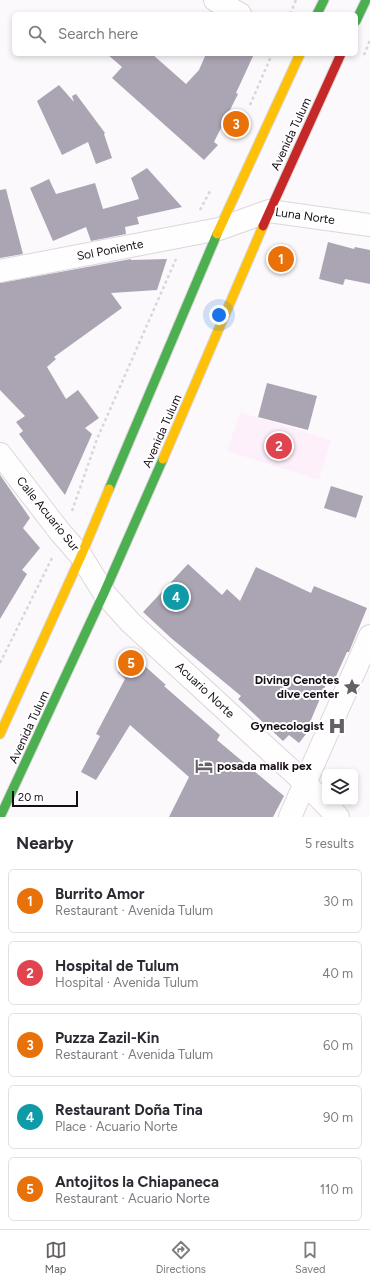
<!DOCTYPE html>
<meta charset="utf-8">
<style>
body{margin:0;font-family:Figtree,sans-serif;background:#f2f2f3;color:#2b2b33}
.controls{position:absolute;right:12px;bottom:12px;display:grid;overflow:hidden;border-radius:6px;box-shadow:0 2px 6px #0003}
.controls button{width:36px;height:36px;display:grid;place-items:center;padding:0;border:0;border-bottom:1px solid #e1e1e2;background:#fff;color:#2b2b33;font:20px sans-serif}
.scale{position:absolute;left:12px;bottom:10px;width:66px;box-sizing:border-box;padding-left:4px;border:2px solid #160e16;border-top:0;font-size:11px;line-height:14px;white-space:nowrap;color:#160e16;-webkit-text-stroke:3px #fff;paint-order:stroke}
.you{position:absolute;left:219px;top:315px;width:14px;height:14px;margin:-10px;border:3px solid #fff;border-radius:50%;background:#1a73e8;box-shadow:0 0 0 6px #1a73e833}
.badge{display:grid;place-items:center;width:26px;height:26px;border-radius:50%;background:#666066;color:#fff;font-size:13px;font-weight:700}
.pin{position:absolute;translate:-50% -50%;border:2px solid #fff;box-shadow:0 1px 4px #0006}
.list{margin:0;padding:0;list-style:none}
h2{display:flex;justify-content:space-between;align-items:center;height:52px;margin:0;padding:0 16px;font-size:17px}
h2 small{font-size:13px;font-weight:400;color:#7c7c81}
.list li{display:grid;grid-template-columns:26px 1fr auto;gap:12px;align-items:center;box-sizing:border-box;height:64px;margin:0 8px 8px;padding:0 8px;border:1px solid #e1e1e2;border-radius:6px}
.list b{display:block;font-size:15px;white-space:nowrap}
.list p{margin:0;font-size:13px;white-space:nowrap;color:#7c7c81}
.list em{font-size:13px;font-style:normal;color:#7c7c81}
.icon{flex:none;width:22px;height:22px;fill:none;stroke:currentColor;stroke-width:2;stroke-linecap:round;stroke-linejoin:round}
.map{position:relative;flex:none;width:370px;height:817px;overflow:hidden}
.search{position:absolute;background:#fff;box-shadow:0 2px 6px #0003;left:12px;right:12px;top:12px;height:44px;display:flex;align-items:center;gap:10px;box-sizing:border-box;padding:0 14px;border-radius:6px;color:#7c7c81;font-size:15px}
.sheet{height:412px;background:#fff}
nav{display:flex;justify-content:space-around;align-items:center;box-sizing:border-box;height:56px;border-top:1px solid #e1e1e2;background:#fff;font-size:11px;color:#7c7c81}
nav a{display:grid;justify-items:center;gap:2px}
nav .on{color:#666066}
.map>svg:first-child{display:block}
.built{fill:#fdf0fb}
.building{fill:#aba5b3}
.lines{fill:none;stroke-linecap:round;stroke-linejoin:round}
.street-casing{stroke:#ddd6dc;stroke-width:24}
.fast-casing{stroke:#d9d6d9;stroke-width:11}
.slow-casing{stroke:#d9d6d9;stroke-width:11}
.jam-casing{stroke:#d9d6d9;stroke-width:11}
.path{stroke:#d8d7d8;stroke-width:2.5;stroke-dasharray:3 3;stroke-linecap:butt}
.street{stroke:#fffeff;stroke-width:22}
.fast{stroke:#4caf50;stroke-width:9}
.slow{stroke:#ffc107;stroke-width:9}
.jam{stroke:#c62828;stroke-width:9}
.labels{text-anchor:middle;stroke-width:4;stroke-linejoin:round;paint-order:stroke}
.street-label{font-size:12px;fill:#160e16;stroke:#fff}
.poi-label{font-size:12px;font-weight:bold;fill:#160e16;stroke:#fff;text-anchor:end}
</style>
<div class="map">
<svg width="370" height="817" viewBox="0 0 370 817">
<rect width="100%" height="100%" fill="#fcf9fc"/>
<polygon class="built" points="240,412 331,440 319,480 227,451"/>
<g class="building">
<polygon points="107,54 152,54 186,84 199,70 206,54 254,54 236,93 238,94 214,142 218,145 204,160 112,78 122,67"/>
<polygon points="59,85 74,102 72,96 76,94 105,133 104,134 112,158 96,164 88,142 62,155 37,101"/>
<polygon points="147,168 182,207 137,217 139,224 125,227 126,234 91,241 86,227 53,241 30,188 49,179 56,194 95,183 103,209 139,199 131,178"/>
<polygon points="6,189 23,254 0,258 0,190"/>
<polygon points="328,242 354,249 355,247 370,250 370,284 345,279 343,285 319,279"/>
<polygon points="131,259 131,260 167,259 157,290 111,293 122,308 54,357 56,359 47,367 66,399 78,390 99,418 85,428 92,434 65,495 19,434 23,431 16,422 25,416 0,390 0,283"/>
<polygon points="267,383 317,396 308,430 258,417"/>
<polygon points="0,475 30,518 23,528 40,548 22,570 27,574 0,619"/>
<polygon points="331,486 363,496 356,518 324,508"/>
<polygon points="188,564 222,595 227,589 240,601 256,567 311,593 314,586 367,608 349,652 347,652 332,685 327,682 308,727 310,729 299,743 289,735 283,741 238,699 241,696 171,638 143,612"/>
<polygon points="128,651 166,685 164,686 220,735 217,740 284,796 273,817 169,817 189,777 130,725 96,780 81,772 100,736 96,734 125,679 118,672"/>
</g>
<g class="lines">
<g class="street-casing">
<g id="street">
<polyline points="215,0 240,14"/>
<polyline points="0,271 219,229 269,211 370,225"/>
<polyline points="0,454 60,532 81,556 104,593 130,622 305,783 338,817"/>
<polyline points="290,817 370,636"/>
</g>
</g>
<g class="fast-casing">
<g id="fast">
<polyline points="317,14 324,0"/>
<polyline points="356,21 366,0"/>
<polyline points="109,489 217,234"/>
<polyline points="0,817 104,593 163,459"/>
</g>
</g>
<g class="slow-casing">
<g id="slow">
<polyline points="217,234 300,54"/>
<polyline points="163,459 263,226"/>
<polyline points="0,734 81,556 109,489"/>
</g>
</g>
<g class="jam-casing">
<polyline id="jam" points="263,226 341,54"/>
</g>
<g class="path">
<polyline points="290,14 296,0"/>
<polyline points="364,55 370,40"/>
<polyline points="250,105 272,54"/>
<polyline points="200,210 210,191"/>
<polyline points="72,511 97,439 176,259"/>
<polyline points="0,663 53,556"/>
</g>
<use href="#street" class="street"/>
<use href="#fast" class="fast"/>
<use href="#slow" class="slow"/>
<use href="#jam" class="jam"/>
</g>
<defs>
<g id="sight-bare" transform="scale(1.38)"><path d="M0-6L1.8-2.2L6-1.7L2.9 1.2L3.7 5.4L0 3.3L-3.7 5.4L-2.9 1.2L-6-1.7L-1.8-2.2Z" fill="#666066" stroke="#fff" stroke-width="2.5" paint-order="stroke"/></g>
<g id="hospital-bare" transform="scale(1.38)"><path d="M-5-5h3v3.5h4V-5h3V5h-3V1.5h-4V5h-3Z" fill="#666066" stroke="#fff" stroke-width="2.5" paint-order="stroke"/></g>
<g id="hotel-bare" transform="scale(1.38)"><path d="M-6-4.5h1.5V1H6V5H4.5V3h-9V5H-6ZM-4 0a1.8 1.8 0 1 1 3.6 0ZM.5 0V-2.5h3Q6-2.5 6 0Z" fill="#666066" stroke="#fff" stroke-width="2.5" paint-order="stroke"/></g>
</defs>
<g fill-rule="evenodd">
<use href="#sight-bare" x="352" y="687"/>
<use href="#hospital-bare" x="337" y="726"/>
<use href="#hotel-bare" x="204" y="766"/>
</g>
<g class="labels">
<g class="street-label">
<text transform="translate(291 134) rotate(-65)" y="4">Avenida Tulum</text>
<text transform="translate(305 216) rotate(8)" y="4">Luna Norte</text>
<text transform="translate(110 250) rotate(-11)" y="4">Sol Poniente</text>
<text transform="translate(162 431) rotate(-66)" y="4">Avenida Tulum</text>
<text transform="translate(48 514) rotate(51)" y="4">Calle Acuario Sur</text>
<text transform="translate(205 690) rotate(43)" y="4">Acuario Norte</text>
<text transform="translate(29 727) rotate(-65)" y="4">Avenida Tulum</text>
</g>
<g class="poi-label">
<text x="339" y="684">Diving Cenotes<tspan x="339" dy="14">dive center</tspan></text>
<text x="324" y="730">Gynecologist</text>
<text x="217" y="770" text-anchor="start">posada malik pex</text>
</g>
</g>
</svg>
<div class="controls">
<button><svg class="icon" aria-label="layers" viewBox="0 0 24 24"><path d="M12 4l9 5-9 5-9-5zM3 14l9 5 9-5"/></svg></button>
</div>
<div class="scale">20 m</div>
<div class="you"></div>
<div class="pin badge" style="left:281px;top:259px;background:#e8710a">1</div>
<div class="pin badge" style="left:279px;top:446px;background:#e0444e">2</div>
<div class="pin badge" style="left:236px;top:124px;background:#e8710a">3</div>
<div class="pin badge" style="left:176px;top:597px;background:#0f9aa8">4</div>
<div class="pin badge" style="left:131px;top:663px;background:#e8710a">5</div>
<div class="search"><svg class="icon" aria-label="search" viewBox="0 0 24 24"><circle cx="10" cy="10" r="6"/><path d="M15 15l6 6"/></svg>Search here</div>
</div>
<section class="sheet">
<h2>Nearby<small>5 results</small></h2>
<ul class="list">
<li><span class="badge" style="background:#e8710a">1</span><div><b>Burrito Amor</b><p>Restaurant · Avenida Tulum</p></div><em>30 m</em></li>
<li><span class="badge" style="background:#e0444e">2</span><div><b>Hospital de Tulum</b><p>Hospital · Avenida Tulum</p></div><em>40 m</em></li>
<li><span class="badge" style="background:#e8710a">3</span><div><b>Puzza Zazil-Kin</b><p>Restaurant · Avenida Tulum</p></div><em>60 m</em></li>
<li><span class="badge" style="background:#0f9aa8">4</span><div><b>Restaurant Doña Tina</b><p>Place · Acuario Norte</p></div><em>90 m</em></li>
<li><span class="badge" style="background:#e8710a">5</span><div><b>Antojitos la Chiapaneca</b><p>Restaurant · Acuario Norte</p></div><em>110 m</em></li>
</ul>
</section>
<nav>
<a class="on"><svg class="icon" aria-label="map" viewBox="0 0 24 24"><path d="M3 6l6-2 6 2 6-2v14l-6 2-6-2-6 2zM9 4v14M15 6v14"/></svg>Map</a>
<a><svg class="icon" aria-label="directions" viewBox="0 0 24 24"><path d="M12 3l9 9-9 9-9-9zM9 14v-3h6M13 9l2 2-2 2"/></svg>Directions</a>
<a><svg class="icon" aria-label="saved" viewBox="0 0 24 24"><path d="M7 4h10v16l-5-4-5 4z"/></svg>Saved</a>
</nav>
